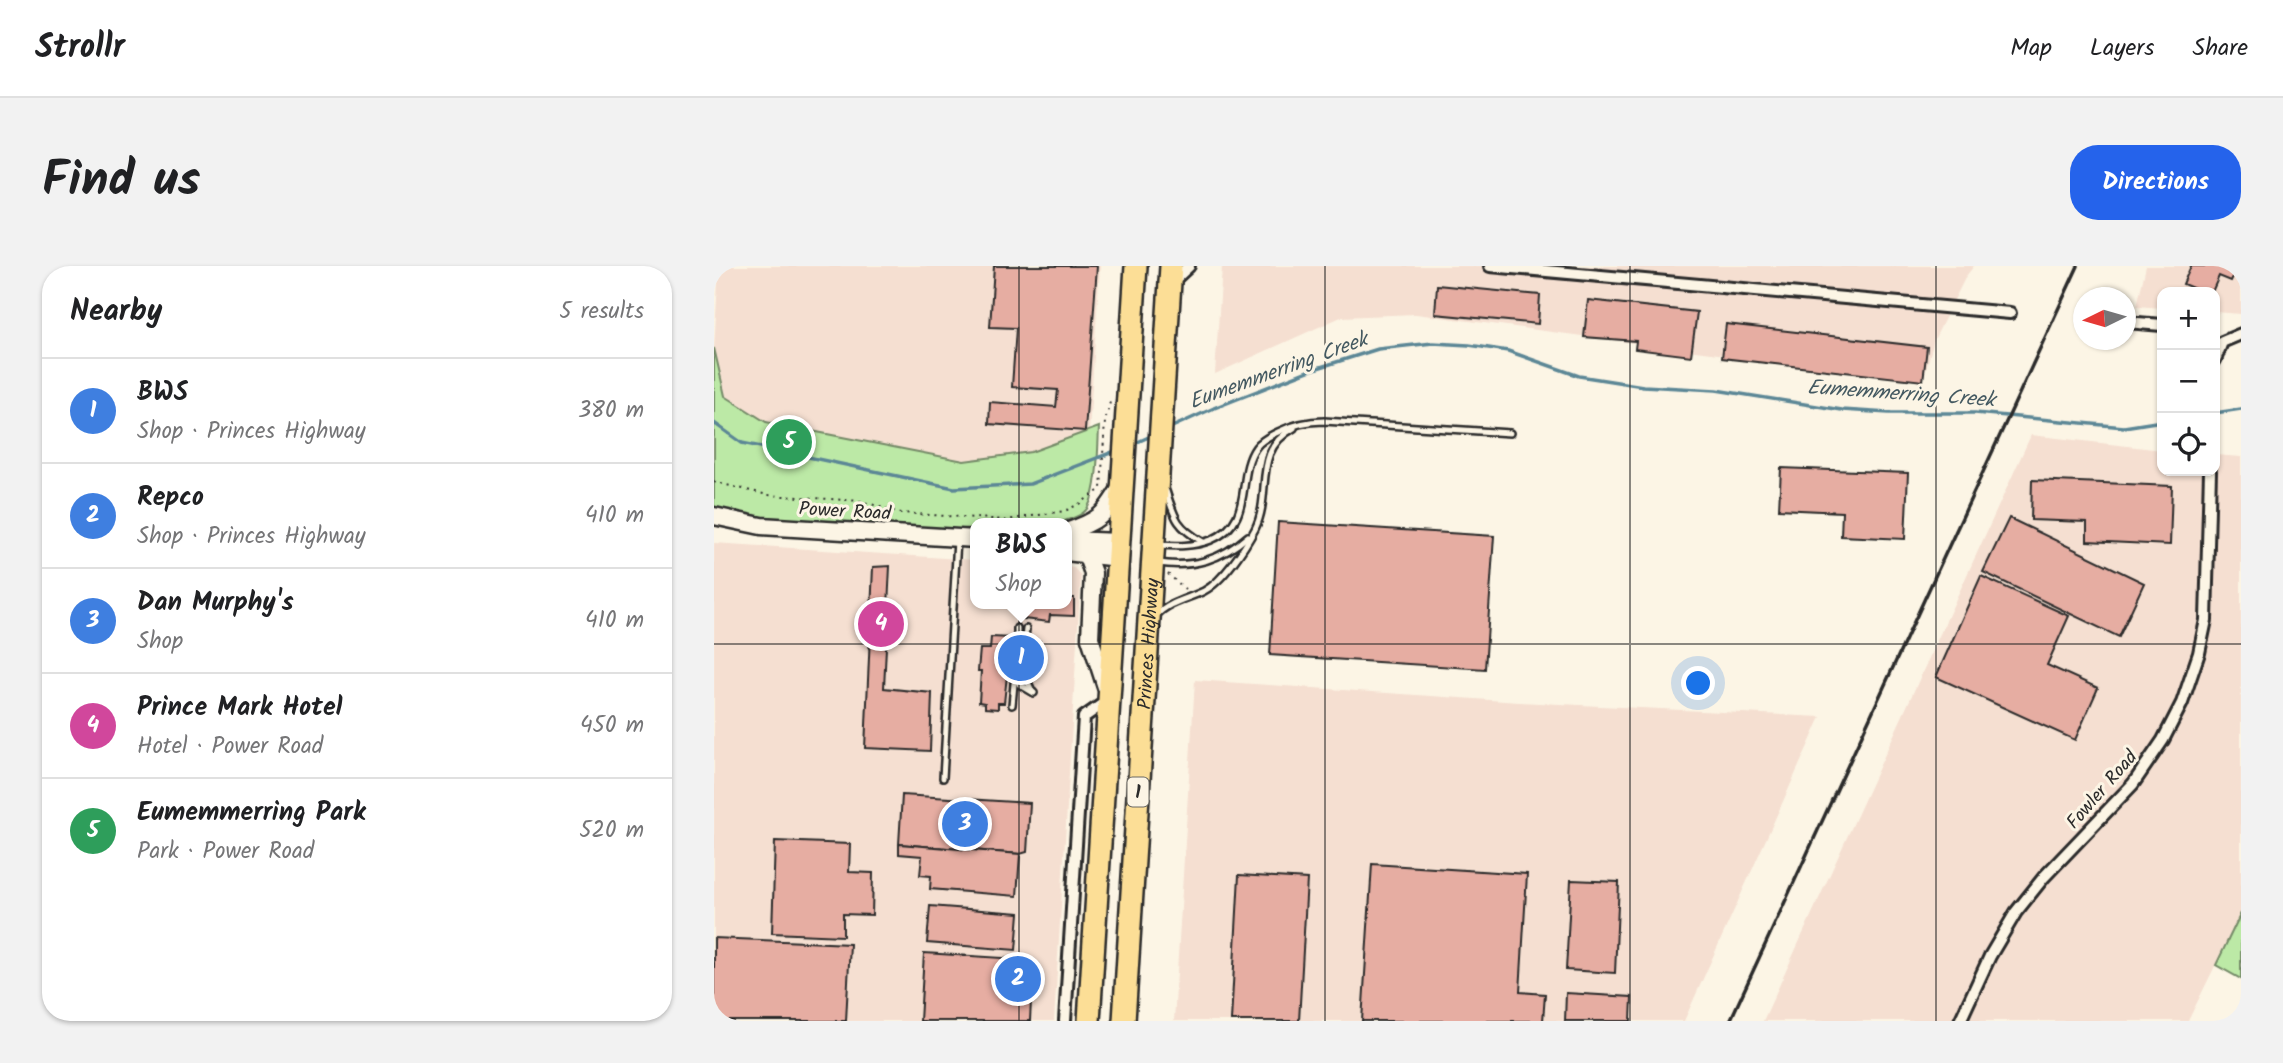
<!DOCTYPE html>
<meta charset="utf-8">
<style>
body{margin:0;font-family:Kalam,sans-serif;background:#f2f2f2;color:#202124}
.controls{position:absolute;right:21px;top:21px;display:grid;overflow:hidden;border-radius:14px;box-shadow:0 2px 5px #0004}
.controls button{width:63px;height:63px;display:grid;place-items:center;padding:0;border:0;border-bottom:2px solid #e0e0e0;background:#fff;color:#202124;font:35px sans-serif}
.compass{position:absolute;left:1359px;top:21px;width:63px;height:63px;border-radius:50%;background:#fff;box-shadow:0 2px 5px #0004;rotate:265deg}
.you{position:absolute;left:985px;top:418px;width:24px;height:24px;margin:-18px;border:5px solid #fff;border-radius:50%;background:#1a73e8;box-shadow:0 0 0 10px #1a73e833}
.badge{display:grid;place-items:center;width:46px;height:46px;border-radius:50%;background:#2563eb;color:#fff;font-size:23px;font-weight:700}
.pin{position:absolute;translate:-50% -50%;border:4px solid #fff;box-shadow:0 2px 7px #0006}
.popup{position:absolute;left:256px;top:252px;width:102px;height:91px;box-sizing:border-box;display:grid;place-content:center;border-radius:14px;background:#fff;filter:drop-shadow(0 2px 5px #0005);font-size:23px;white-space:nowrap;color:#757577}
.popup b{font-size:26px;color:#202124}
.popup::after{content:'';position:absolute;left:50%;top:100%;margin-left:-14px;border:14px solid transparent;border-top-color:#fff}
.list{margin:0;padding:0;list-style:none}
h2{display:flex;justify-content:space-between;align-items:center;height:91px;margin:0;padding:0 28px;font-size:30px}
h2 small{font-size:23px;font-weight:400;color:#757577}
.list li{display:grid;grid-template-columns:46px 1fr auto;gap:21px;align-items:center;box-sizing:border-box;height:105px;padding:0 28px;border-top:2px solid #e0e0e0}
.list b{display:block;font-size:26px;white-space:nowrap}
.list p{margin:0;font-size:23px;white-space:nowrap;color:#757577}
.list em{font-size:23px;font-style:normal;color:#757577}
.icon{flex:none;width:38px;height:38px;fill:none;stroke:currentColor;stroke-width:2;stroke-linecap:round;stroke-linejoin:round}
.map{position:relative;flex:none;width:1527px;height:755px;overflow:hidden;border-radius:28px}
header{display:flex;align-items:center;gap:42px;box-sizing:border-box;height:98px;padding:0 35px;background:#fff;border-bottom:2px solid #e0e0e0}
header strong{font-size:33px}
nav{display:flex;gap:38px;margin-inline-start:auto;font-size:24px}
.intro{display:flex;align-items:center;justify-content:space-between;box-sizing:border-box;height:168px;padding:0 42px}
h1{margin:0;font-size:49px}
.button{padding:18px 32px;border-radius:28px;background:#2563eb;color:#fff;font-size:24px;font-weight:700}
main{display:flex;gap:42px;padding:0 42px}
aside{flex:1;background:#fff;border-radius:28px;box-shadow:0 2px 5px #0004}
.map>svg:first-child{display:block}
.built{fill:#f5dfd1}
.green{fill:#bce9a6;stroke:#748a68;stroke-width:2}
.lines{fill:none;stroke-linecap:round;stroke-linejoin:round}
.stream{stroke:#5c8796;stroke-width:3.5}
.building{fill:#e6ada2;stroke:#2b2b2b;stroke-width:2}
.lane-casing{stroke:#2b2b2b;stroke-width:10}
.street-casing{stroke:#2b2b2b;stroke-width:16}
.secondary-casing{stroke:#2b2b2b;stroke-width:21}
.highway-casing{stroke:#2b2b2b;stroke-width:26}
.path{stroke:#2b2b2b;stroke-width:2;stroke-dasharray:2 5;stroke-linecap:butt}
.lane{stroke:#fcf5e5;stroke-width:5}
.street{stroke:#fcf5e5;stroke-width:10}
.secondary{stroke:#fcf5e5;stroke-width:16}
.highway{stroke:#fcde96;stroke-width:21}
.rail{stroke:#2b2b2b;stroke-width:3.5}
.grid{fill:none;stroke:#2b2b2b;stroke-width:2;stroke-opacity:0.55}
.labels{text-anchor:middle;stroke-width:6;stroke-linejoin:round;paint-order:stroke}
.shield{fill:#fcf5e5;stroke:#6a6863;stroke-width:2}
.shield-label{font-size:18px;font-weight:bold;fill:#2b2b2b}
.street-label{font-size:19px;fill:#2b2b2b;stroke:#fcf5e5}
.water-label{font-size:21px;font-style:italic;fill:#445961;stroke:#fcf5e5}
</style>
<header>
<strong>Strollr</strong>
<nav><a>Map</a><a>Layers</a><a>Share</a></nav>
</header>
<div class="intro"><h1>Find us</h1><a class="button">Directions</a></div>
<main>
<aside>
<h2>Nearby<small>5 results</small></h2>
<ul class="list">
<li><span class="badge" style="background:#3f7fe0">1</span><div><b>BWS</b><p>Shop · Princes Highway</p></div><em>380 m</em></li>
<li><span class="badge" style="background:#3f7fe0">2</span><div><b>Repco</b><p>Shop · Princes Highway</p></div><em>410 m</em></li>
<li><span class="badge" style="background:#3f7fe0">3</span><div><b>Dan Murphy's</b><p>Shop</p></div><em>410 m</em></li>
<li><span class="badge" style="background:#d1479c">4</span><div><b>Prince Mark Hotel</b><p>Hotel · Power Road</p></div><em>450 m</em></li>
<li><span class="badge" style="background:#2e9e5b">5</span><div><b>Eumemmerring Park</b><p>Park · Power Road</p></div><em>520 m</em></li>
</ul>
</aside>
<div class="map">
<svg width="1527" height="755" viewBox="0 0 1527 755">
<rect width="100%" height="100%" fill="#fcf5e5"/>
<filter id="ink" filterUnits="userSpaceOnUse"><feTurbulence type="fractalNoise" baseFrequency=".0143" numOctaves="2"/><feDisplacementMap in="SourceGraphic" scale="14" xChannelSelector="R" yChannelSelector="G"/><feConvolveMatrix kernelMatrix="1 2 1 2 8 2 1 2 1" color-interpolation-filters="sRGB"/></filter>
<g filter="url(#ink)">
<g class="built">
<polygon points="5,0 386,0 375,165 317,186 250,195 52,156 10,130 0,82"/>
<polygon points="508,0 1260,0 1252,10 1220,74 1209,115 702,48 627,51 501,108"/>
<polygon points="1432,0 1527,0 1527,48 1501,46 1501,26 1448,26 1448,42 1423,40"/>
<polygon points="1317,169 1448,184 1448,205 1501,205 1501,189 1527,191 1527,647 1474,755 1049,755"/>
<polygon points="0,277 261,294 262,338 352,338 353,301 360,302 367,310 340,755 0,755"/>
<polygon points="481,414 805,436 1107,451 970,755 460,755"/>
</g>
<g class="green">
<path d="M0,82L11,130L52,156L250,195L317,186L385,161C384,181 384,224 374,241C370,249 359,252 350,255L262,257L261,262L193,268L0,250Z"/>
<polygon points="1527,647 1527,713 1502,699"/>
</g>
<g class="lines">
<g class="stream">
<polyline points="1501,147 1527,143"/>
<polyline points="0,157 28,177 240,222 316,218 404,184"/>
<polyline points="456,162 500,142 594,105 664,83 719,77 755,79 794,85 865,110 929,120 1002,124 1128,144 1175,147 1261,147 1410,161 1448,155"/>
<polyline points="417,179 439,169"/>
</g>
</g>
<g class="building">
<polygon points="280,0 383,0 371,165 275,158 276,136 342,141 344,124 298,121 302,62 276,61"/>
<polygon points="1477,0 1524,0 1517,15 1505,10 1498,26 1488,26 1469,18"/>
<polygon points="723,19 826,29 824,58 721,48"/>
<polygon points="874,34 983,46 977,90 921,83 922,75 870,71"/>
<polygon points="1012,58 1213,81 1209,115 1008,92"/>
<polygon points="1067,202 1194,207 1191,273 1127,270 1128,246 1065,243"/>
<polygon points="1318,214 1458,220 1456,279 1373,275 1373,256 1317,254"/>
<polygon points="1295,252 1430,317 1405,371 1269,306"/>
<polygon points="564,256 780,270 771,403 556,389"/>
<polygon points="176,300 170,422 218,427 216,485 151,482 159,301"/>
<polygon points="1267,310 1355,350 1333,399 1384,422 1361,474 1222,411"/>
<polygon points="352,332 360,332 360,350 336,349 335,356 301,352 301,338 352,338"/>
<polygon points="277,371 297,372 290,437 284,437 284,443 271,442 271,437 265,436 267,405 264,405 266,383 276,383"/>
<polygon points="297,372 321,374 319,408 295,407"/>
<polygon points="321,375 326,375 324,407 319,406"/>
<polygon points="188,529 316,537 313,586 306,588 185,578"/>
<polygon points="61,575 136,578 135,606 159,607 158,649 129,648 129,670 58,667"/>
<polygon points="185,578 306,588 303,630 216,623 217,610 206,609 208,590 185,588"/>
<polygon points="658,598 813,608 806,726 831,728 829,755 648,755"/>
<polygon points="525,609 593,613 585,755 517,755"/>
<polygon points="857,614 905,616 901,707 852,704"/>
<polygon points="216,640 305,647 302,684 213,677"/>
<polygon points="0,672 136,678 132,755 0,755"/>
<polygon points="210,687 319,694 316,755 206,755"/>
<polygon points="852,727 918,731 917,755 851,755"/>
</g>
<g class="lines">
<g class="lane-casing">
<g id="lane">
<path d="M452,225C461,253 463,261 489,276"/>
<path d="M443,279C462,280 479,281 497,274C542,255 521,210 542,181C547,174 556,170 564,166C580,158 593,155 610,155L796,167"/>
<path d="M444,297C480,302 507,294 534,270"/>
<path d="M442,350C454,336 474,333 490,325C509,315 531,282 541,263C559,227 537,185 580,162"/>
<polyline points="303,372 303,362"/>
<polyline points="311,372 312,363"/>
<polyline points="310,408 318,425"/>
<polyline points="301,410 305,418 320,427"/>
<polyline points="298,439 301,407"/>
<polyline points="229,512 243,274"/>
</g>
</g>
<g class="street-casing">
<g id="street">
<polyline points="776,0 1296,47"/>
<polyline points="459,15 475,0"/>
<polyline points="1412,56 1448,59"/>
<polyline points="1501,94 1508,76 1527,68"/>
<polyline points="351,755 370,451 393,435"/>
<polyline points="1246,755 1276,690 1302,646 1330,611 1419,518 1449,474 1468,437 1485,387 1492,354 1496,205"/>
</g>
</g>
<g class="secondary-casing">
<g id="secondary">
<polyline points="0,250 47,260 262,273"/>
<path d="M352,266C385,255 390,250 407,221"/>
<polyline points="352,274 405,276"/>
<polyline points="352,286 404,292"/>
<polyline points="372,288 379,307 376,372 392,421"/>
</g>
</g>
<g class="highway-casing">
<g id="highway">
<polyline points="375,755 422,0"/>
<path id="s1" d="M410,755L457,0"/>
</g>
</g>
<g class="path">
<polyline points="0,216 54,229 147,235 187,247 292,254 351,245 365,238 387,223 391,155 396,136"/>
<polyline points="454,308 471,323"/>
</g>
<use href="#lane" class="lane"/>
<use href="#street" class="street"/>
<use href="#secondary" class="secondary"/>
<use href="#highway" class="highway"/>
<polyline class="rail" points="1016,755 1364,0"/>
</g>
</g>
<path class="grid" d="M305,0V755M611,0V755M916,0V755M1222,0V755M0,378H1527"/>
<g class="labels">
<rect class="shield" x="413.5" y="511.5" width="21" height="29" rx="5"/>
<g class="shield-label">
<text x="424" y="532">1</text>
</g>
<g class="street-label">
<text transform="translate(131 244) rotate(3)" y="7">Power Road</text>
<text dy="7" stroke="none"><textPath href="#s1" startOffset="378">Princes Highway</textPath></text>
<text transform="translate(1387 523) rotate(-49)" y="7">Fowler Road</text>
</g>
<g class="water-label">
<text transform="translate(564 104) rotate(-20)" y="7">Eumemmerring Creek</text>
<text transform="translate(1187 127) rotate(4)" y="7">Eumemmerring Creek</text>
</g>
</g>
</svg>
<div class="controls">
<button>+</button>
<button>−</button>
<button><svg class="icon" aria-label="locate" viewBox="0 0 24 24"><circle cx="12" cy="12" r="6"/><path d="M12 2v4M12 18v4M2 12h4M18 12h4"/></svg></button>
</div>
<svg class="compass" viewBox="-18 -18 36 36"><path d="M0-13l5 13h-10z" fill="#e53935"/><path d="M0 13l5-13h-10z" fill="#757577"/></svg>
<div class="you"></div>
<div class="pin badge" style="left:307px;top:392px;background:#3f7fe0">1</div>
<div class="popup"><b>BWS</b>Shop</div>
<div class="pin badge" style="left:304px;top:713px;background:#3f7fe0">2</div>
<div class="pin badge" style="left:251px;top:558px;background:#3f7fe0">3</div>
<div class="pin badge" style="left:167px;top:358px;background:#d1479c">4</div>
<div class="pin badge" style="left:75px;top:176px;background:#2e9e5b">5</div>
</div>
</main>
